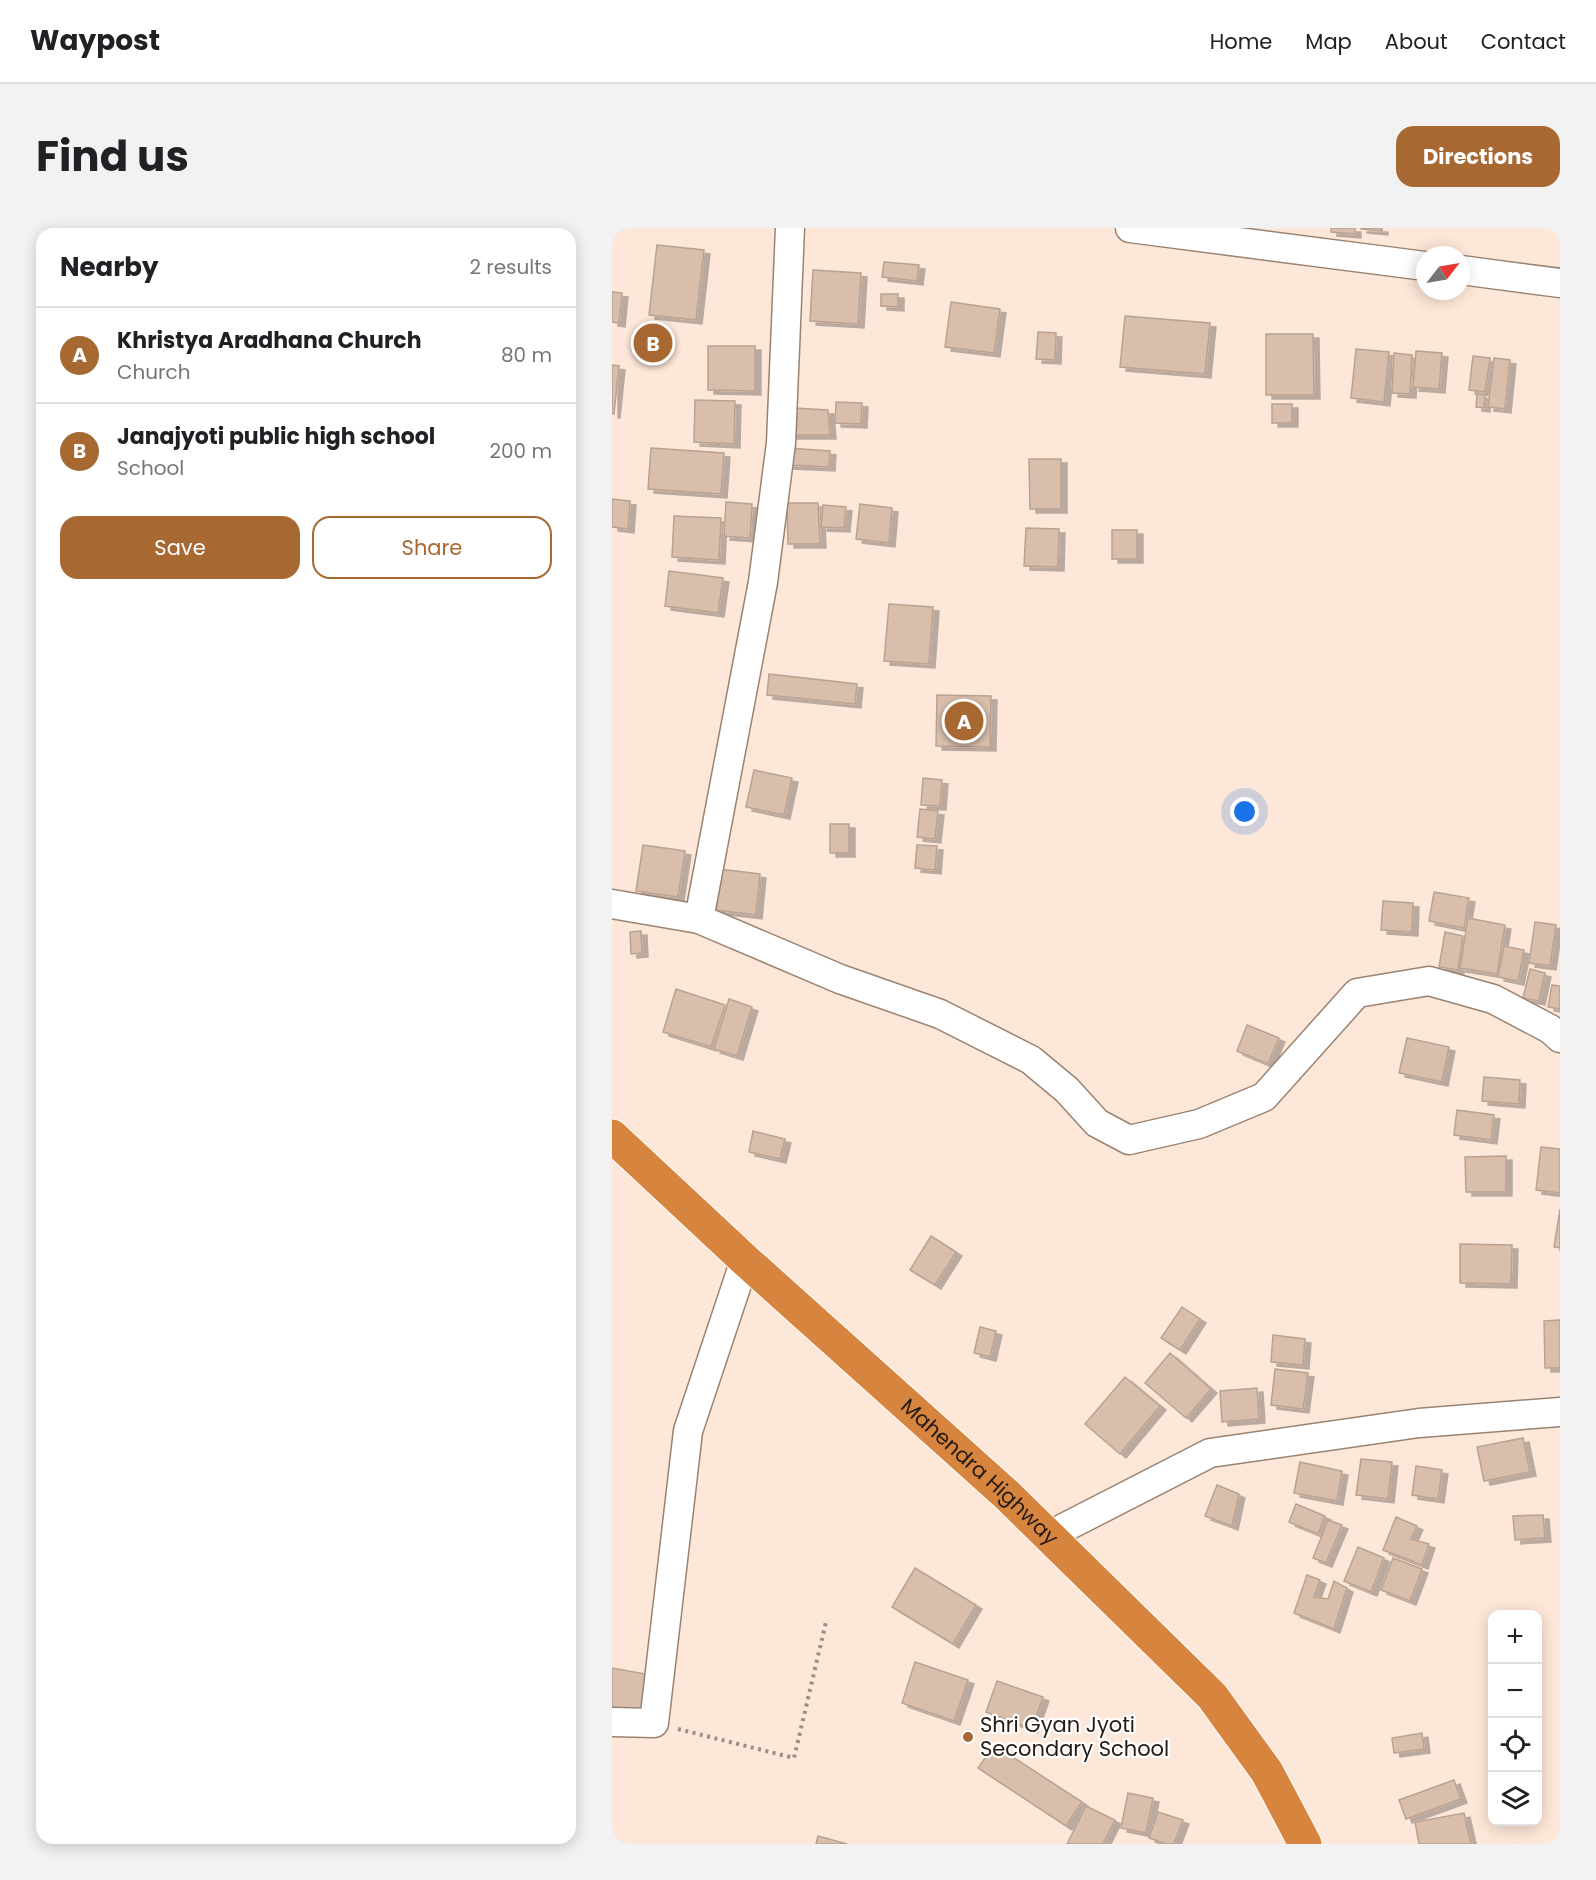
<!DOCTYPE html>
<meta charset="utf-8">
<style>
body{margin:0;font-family:Poppins,sans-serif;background:#f2f2f2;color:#202124}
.controls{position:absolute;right:18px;bottom:18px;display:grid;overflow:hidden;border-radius:12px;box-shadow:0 3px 15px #0003}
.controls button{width:54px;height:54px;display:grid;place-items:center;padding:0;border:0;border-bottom:2px solid #e0e0e0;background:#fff;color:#202124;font:30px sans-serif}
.compass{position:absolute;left:804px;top:18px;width:54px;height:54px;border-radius:50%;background:#fff;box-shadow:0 3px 15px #0003;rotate:59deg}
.you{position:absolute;left:633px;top:584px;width:21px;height:21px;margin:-15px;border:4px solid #fff;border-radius:50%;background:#1a73e8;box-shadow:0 0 0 9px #1a73e833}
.badge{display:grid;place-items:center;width:39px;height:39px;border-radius:50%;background:#a86831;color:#fff;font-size:20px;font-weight:700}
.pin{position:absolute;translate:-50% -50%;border:3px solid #fff;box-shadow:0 2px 6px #0006}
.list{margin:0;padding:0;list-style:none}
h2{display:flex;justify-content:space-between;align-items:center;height:78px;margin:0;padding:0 24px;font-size:26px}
h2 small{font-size:20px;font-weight:400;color:#757577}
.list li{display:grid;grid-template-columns:39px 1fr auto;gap:18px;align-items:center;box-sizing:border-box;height:96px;padding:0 24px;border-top:2px solid #e0e0e0}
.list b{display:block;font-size:22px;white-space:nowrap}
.list p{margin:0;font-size:20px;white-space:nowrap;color:#757577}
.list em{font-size:20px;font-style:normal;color:#757577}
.actions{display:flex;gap:12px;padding:18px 24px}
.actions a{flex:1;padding:14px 0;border:2px solid #a86831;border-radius:18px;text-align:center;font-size:21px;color:#a86831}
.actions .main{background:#a86831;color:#fff}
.icon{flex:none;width:33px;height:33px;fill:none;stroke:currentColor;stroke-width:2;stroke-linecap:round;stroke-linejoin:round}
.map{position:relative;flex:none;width:948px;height:1616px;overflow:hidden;border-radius:18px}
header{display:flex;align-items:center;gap:36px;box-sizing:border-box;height:84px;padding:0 30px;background:#fff;border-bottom:2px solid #e0e0e0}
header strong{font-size:28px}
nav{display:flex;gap:33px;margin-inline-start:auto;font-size:21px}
.intro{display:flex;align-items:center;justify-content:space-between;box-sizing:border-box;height:144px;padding:0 36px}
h1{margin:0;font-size:42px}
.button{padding:15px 27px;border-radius:18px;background:#a86831;color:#fff;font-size:21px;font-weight:700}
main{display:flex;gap:36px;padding:0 36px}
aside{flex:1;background:#fff;border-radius:18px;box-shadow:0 3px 15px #0003}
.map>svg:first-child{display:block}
.building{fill:#d8beab;stroke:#bba290;stroke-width:1.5;filter:url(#shadow)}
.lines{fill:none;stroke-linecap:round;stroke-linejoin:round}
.street-casing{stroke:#9a8371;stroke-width:31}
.highway-casing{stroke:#fff;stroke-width:35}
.path{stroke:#9e8d82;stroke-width:4;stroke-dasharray:3 4.5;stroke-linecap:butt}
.street{stroke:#fff;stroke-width:28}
.highway{stroke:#d6843e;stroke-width:33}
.poi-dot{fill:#a86831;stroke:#fff;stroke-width:2}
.labels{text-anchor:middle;stroke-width:4.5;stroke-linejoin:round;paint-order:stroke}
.street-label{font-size:21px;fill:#251b14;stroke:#fff}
.poi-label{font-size:21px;fill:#251b14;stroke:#fff;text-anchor:start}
</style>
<header>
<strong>Waypost</strong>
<nav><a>Home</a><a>Map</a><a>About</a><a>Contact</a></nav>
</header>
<div class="intro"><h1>Find us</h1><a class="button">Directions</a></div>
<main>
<aside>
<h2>Nearby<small>2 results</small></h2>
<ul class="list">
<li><span class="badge">A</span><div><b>Khristya Aradhana Church</b><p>Church</p></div><em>80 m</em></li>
<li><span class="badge">B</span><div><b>Janajyoti public high school</b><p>School</p></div><em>200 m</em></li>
</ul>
<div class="actions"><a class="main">Save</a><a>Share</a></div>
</aside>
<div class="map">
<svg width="948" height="1616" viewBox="0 0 948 1616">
<defs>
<filter id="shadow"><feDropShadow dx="6" dy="4" stdDeviation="0" flood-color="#0004"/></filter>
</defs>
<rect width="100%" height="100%" fill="#fde7d8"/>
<g class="building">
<polygon points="719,0 743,0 743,6 719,4"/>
<polygon points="749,0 770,0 770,3 749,1"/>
<polygon points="45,17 92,22 84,92 37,87"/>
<polygon points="272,34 307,37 305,53 270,49"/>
<polygon points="201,42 249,45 246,96 198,93"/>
<polygon points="0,64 10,65 7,95 0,94"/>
<polygon points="269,66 286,66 286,79 269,78"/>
<polygon points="339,74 388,81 382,125 333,119"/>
<polygon points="513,88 598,95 593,146 508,139"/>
<polygon points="426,104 444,105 443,132 424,131"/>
<polygon points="654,106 701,106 702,167 654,167"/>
<polygon points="96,118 143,118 143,163 96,162"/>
<polygon points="744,121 777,124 772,174 739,170"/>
<polygon points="804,123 830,125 827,161 801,159"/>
<polygon points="782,125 800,127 798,166 780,165"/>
<polygon points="861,128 878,130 873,164 857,162"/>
<polygon points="882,130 898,132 893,181 876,179"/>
<polygon points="0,137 7,138 2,186 0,186"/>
<polygon points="865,166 873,167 872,180 864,179"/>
<polygon points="83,172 123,173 122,216 82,214"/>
<polygon points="224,174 250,175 249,196 223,195"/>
<rect x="660" y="176" width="20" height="19"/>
<polygon points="182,180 216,182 218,207 177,207"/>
<polygon points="39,220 112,225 109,266 36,261"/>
<polygon points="177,220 218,223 217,239 176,237"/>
<polygon points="417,231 449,231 449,281 418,281"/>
<polygon points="0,271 18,273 16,301 0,299"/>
<polygon points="114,274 140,276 138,310 112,308"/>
<polygon points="175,275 206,275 208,316 176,316"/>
<polygon points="248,276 280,280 277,315 244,311"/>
<polygon points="211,277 234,279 232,300 209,299"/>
<polygon points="62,288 109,290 107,332 60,329"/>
<polygon points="414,300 447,301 446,339 412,338"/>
<rect x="500" y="302" width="25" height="29"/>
<polygon points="57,343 111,350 106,385 53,378"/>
<polygon points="277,376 321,379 317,436 272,433"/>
<polygon points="157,446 245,456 243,476 155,467"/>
<polygon points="325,467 379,468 378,519 324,518"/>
<polygon points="142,542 180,550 172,587 134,579"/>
<polygon points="311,550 330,552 328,578 309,577"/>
<polygon points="308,581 326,583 323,611 305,609"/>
<rect x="218" y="596" width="19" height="29"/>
<polygon points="31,617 73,623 66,669 24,663"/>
<polygon points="305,617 325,618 323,642 303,640"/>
<polygon points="107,641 148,646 144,687 103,682"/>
<polygon points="822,664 857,670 852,700 817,693"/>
<polygon points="771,673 801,675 800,704 769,702"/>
<polygon points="856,690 893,697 885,746 848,740"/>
<polygon points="923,694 944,697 938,738 917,735"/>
<polygon points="29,703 30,725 19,726 18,704"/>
<polygon points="833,704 851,708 846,742 827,739"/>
<polygon points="892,718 912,722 906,753 886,749"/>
<polygon points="918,741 933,745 927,773 911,770"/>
<polygon points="940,757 948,758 948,781 936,779"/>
<polygon points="64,761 113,777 99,819 51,804"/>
<polygon points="117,771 140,779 125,828 102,821"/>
<polygon points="635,797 667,810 656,836 625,823"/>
<polygon points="795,810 837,819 830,854 787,845"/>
<polygon points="872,849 908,852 907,876 870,873"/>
<polygon points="845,882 882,887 879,912 842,907"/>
<polygon points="141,903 173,911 168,931 137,924"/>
<polygon points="929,919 948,921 948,965 924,962"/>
<polygon points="894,928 894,964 854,964 853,929"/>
<polygon points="948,981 948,1020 942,1019"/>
<polygon points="319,1008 344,1024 323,1057 298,1042"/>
<polygon points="848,1016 900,1017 899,1056 848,1055"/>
<polygon points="570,1079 588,1091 568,1122 549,1110"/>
<polygon points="948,1092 948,1140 933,1140 932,1093"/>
<polygon points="368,1099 384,1103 378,1129 362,1125"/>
<polygon points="661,1107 693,1111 691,1137 659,1134"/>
<polygon points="558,1125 599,1161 574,1190 533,1155"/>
<polygon points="663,1141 696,1145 691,1181 659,1177"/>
<polygon points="513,1149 548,1178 508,1226 473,1196"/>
<polygon points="645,1160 647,1191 610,1194 608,1163"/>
<polygon points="911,1210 918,1244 872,1253 865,1219"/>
<polygon points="749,1231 780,1234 776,1271 744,1267"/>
<polygon points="688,1234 730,1243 725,1273 682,1265"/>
<polygon points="804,1238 830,1242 826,1271 800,1267"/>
<polygon points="605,1257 627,1266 620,1298 593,1288"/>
<polygon points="684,1276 713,1288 706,1306 677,1294"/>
<polygon points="931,1287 933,1310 903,1312 901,1288"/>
<polygon points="784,1289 805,1298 799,1311 817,1316 810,1337 771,1322"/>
<polygon points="716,1292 730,1297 714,1335 701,1330"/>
<polygon points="746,1319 772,1330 759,1364 732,1353"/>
<polygon points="781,1330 810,1341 798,1373 769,1362"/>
<polygon points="303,1340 364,1377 341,1416 280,1379"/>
<polygon points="695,1347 708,1352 702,1369 716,1371 722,1353 735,1360 722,1401 682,1385"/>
<polygon points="303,1434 356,1452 342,1493 290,1475"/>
<polygon points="0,1440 39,1447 32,1484 0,1479"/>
<polygon points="385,1453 431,1469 420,1501 374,1484"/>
<polygon points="810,1505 812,1521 782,1525 780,1510"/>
<polygon points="382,1517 470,1574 454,1598 366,1540"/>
<polygon points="842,1552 849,1571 794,1591 787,1572"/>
<polygon points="516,1565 541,1570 534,1605 509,1600"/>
<polygon points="474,1578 503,1592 491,1616 455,1616"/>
<polygon points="546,1584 571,1592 562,1616 555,1616 537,1610"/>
<polygon points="852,1585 859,1616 807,1616 803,1594"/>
<polygon points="206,1608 235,1616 204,1616"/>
</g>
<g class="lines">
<g class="street-casing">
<g id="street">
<polyline points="518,0 813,38"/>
<polyline points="849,42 948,55"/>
<polyline points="0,676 87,691 228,751 328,786 419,832 455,862 485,895 517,912 587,896 652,869 745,765 817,753 881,771 938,801 948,810"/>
<polyline points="87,691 151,354 169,215 178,0"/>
<polyline points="436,1308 598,1225 807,1195 948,1184"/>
<polyline points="0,1494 42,1495 76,1203 133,1032"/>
</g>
</g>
<g class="highway-casing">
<g id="highway">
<path id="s1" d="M0,908L133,1032L395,1267L600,1468L655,1544L693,1616"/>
</g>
</g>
<polyline class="path" points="66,1501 182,1530 214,1394"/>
<use href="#street" class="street"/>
<use href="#highway" class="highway"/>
</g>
<circle class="poi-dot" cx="356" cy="1509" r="6"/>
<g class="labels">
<g class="street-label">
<text dy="7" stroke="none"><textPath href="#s1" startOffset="498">Mahendra Highway</textPath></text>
</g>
<g class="poi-label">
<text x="368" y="1504">Shri Gyan Jyoti<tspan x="368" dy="24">Secondary School</tspan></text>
</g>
</g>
</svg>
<div class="controls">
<button>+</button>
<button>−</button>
<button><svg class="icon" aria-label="locate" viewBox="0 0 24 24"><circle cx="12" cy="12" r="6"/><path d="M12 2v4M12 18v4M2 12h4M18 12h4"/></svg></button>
<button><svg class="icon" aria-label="layers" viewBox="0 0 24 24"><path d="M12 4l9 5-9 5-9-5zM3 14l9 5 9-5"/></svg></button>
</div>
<svg class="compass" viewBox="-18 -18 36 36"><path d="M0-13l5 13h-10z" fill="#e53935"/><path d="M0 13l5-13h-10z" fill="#757577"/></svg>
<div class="you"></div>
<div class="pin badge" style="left:352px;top:493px">A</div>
<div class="pin badge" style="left:41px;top:115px">B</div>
</div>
</main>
